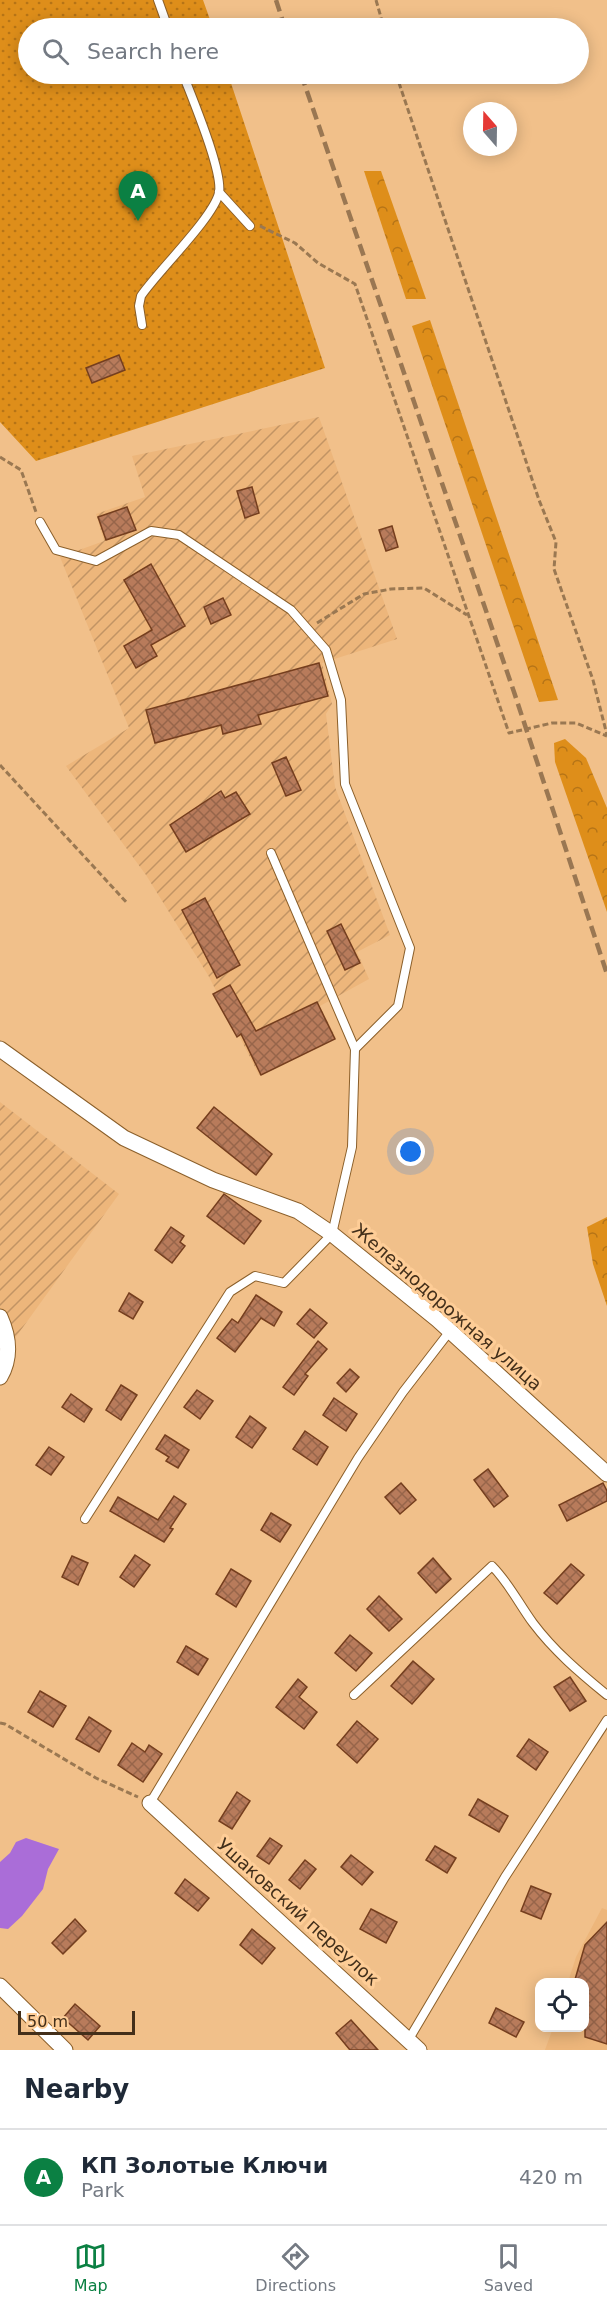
<!DOCTYPE html>
<meta charset="utf-8">
<style>
body{margin:0;font-family:"DejaVu Sans",sans-serif;background:#f2f2f3;color:#1f2937}
.controls{position:absolute;right:18px;bottom:18px;display:grid;overflow:hidden;border-radius:12px;box-shadow:0 3px 15px #0003}
.controls button{width:54px;height:54px;display:grid;place-items:center;padding:0;border:0;border-bottom:2px solid #e0e1e3;background:#fff;color:#1f2937;font:30px sans-serif}
.compass{position:absolute;left:463px;top:102px;width:54px;height:54px;border-radius:50%;background:#fff;box-shadow:0 3px 15px #0003;rotate:340deg}
.scale{position:absolute;left:18px;bottom:15px;width:117px;box-sizing:border-box;padding-left:6px;border:3px solid #432f1a;border-top:0;font-size:16px;line-height:21px;white-space:nowrap;color:#432f1a;-webkit-text-stroke:4px #fecd97;paint-order:stroke}
.you{position:absolute;left:411px;top:1152px;width:21px;height:21px;margin:-15px;border:4px solid #fff;border-radius:50%;background:#1a73e8;box-shadow:0 0 0 9px #1a73e833}
.badge{display:grid;place-items:center;width:39px;height:39px;border-radius:50%;background:#0b8043;color:#fff;font-size:20px;font-weight:700}
.pin{position:absolute;translate:-50% -50px;filter:drop-shadow(0 2px 3px #0008)}
.pin::after{content:'';position:absolute;top:32px;width:21px;height:18px;background:inherit;clip-path:polygon(0 0,100% 0,50% 100%)}
.list{margin:0;padding:0;list-style:none}
h2{display:flex;justify-content:space-between;align-items:center;height:78px;margin:0;padding:0 24px;font-size:26px}
h2 small{font-size:20px;font-weight:400;color:#747a83}
.list li{display:grid;grid-template-columns:39px 1fr auto;gap:18px;align-items:center;box-sizing:border-box;height:96px;padding:0 24px;border-top:2px solid #e0e1e3}
.list b{display:block;font-size:22px;white-space:nowrap}
.list p{margin:0;font-size:20px;white-space:nowrap;color:#747a83}
.list em{font-size:20px;font-style:normal;color:#747a83}
.icon{flex:none;width:33px;height:33px;fill:none;stroke:currentColor;stroke-width:2;stroke-linecap:round;stroke-linejoin:round}
.map{position:relative;flex:none;width:607px;height:2050px;overflow:hidden}
.search{position:absolute;background:#fff;box-shadow:0 3px 15px #0003;left:18px;right:18px;top:18px;height:66px;display:flex;align-items:center;gap:15px;box-sizing:border-box;padding:0 21px;border-radius:33px;color:#747a83;font-size:22px}
.sheet{height:174px;background:#fff}
nav{display:flex;justify-content:space-around;align-items:center;box-sizing:border-box;height:84px;border-top:2px solid #e0e1e3;background:#fff;font-size:16px;color:#747a83}
nav a{display:grid;justify-items:center;gap:3px}
nav .on{color:#0b8043}
.map>svg:first-child{display:block}
.built{fill:#edb67b}
.industrial{fill:url(#industrial-furrows)}
.forest{fill:url(#forest-crowns)}
.park{fill:url(#park-dots)}
.water{fill:#aa6dd8}
.building{fill:url(#building-cross-hatch);stroke:#753e1e;stroke-width:1.5}
.lines{fill:none;stroke-linecap:round;stroke-linejoin:round}
.lane-casing{stroke:#8b5f2a;stroke-width:10}
.street-casing{stroke:#8b5f2a;stroke-width:17}
.path{stroke:#9a7852;stroke-width:3;stroke-dasharray:6 3;stroke-linecap:butt}
.lane{stroke:#fff;stroke-width:8}
.street{stroke:#fff;stroke-width:15}
.rail{stroke:#9a7752;stroke-width:4.5;stroke-dasharray:12 6;stroke-linecap:butt}
.labels{text-anchor:middle;stroke-width:6;stroke-linejoin:round;paint-order:stroke}
.street-label{font-size:18px;fill:#432f1a;stroke:#fecd97}
</style>
<div class="map">
<svg width="607" height="2050" viewBox="0 0 607 2050">
<defs>
<pattern id="industrial-furrows" width="10" height="10" patternUnits="userSpaceOnUse" patternTransform="scale(1.5)"><rect width="10" height="10" fill="#edb67b"/><path d="M-1 1l2-2M0 10L10 0M9 11l2-2" fill="none" stroke="#c29464"/></pattern>
<pattern id="forest-crowns" width="20" height="18" patternUnits="userSpaceOnUse" patternTransform="scale(1.5)"><rect width="20" height="18" fill="#de8e1a"/><path d="M2 6a3 3 0 1 1 6 0M12 15a3 3 0 1 1 6 0" fill="none" stroke="#b67416"/></pattern>
<pattern id="park-dots" width="8" height="8" patternUnits="userSpaceOnUse" patternTransform="scale(1.5)"><rect width="8" height="8" fill="#de8e1a"/><path d="M2 2h.1M6 6h.1" fill="none" stroke="#b67416" stroke-width="1.8" stroke-linecap="round"/></pattern>
<pattern id="building-cross-hatch" width="8" height="8" patternUnits="userSpaceOnUse" patternTransform="scale(1.5)"><rect width="8" height="8" fill="#b87b5b"/><path d="M0 0l8 8M0 8l8-8" fill="none" stroke="#97654a"/></pattern>
</defs>
<rect width="100%" height="100%" fill="#f1c08a"/>
<polygon class="built" points="602,1908 607,1910 607,2050 545,2050 553,2028 584,2028 584,1982 568,1982 576,1957"/>
<g class="industrial">
<polygon points="319,417 397,639 322,663 332,704 326,714 335,787 390,935 357,952 369,979 320,1006 336,1038 259,1075 208,975 146,875 66,766 129,728 60,557 104,541 96,514 145,497 132,456"/>
<polygon points="0,1102 119,1194 0,1359"/>
</g>
<g class="forest">
<polygon points="364,171 381,171 426,299 406,299"/>
<polygon points="430,320 558,700 539,702 412,326"/>
<polygon points="565,739 586,758 607,808 607,912 555,762 554,743"/>
<polygon points="607,1217 607,1306 593,1264 587,1227"/>
</g>
<polygon class="park" points="0,0 203,0 213,28 28,28 28,74 228,74 325,368 36,461 0,422"/>
<polygon class="water" points="26,1838 59,1849 48,1869 43,1889 22,1916 8,1929 0,1928 0,1862 10,1853 16,1842"/>
<g class="building">
<polygon points="119,355 125,370 92,383 86,368"/>
<polygon points="252,487 259,513 245,518 237,491"/>
<polygon points="127,507 136,530 106,540 98,517"/>
<polygon points="392,526 398,547 386,551 379,530"/>
<polygon points="151,564 185,626 151,645 157,656 136,668 124,646 152,630 124,580"/>
<polygon points="223,598 231,615 211,624 204,607"/>
<polygon points="319,663 328,696 258,715 261,724 223,734 221,725 155,743 146,710"/>
<polygon points="286,757 301,790 286,796 272,763"/>
<polygon points="221,791 225,798 236,792 250,814 186,852 170,825"/>
<polygon points="205,898 240,965 217,978 182,910"/>
<polygon points="341,924 360,963 345,970 327,931"/>
<polygon points="230,985 256,1031 317,1002 335,1039 261,1075 241,1034 237,1037 213,994"/>
<polygon points="214,1107 272,1154 256,1175 197,1128"/>
<polygon points="224,1194 261,1221 244,1244 207,1216"/>
<polygon points="171,1227 184,1236 180,1242 185,1246 172,1263 155,1250"/>
<polygon points="129,1293 143,1302 133,1319 119,1311"/>
<polygon points="256,1295 282,1312 274,1326 261,1318 235,1352 217,1338 232,1319 238,1323"/>
<polygon points="310,1309 327,1323 314,1338 297,1324"/>
<polygon points="318,1341 327,1349 305,1374 308,1376 294,1395 283,1387"/>
<polygon points="350,1369 359,1377 346,1392 337,1383"/>
<polygon points="121,1385 137,1395 121,1420 106,1410"/>
<polygon points="197,1390 213,1401 200,1419 184,1407"/>
<polygon points="71,1394 92,1409 84,1422 62,1407"/>
<polygon points="334,1398 357,1414 346,1431 323,1415"/>
<polygon points="250,1416 266,1428 252,1448 236,1437"/>
<polygon points="305,1431 328,1447 317,1465 293,1449"/>
<polygon points="165,1435 189,1450 178,1468 166,1461 169,1457 156,1449"/>
<polygon points="49,1447 64,1457 51,1475 36,1465"/>
<polygon points="488,1469 508,1496 494,1507 474,1480"/>
<polygon points="401,1483 416,1500 400,1514 385,1497"/>
<polygon points="603,1483 607,1491 607,1501 567,1521 559,1505"/>
<polygon points="174,1496 186,1504 170,1528 173,1529 164,1542 110,1511 118,1497 158,1520"/>
<polygon points="271,1513 291,1525 280,1542 261,1530"/>
<polygon points="135,1555 150,1565 134,1587 120,1577"/>
<polygon points="72,1556 88,1563 78,1585 62,1577"/>
<polygon points="433,1558 451,1579 436,1593 418,1573"/>
<polygon points="571,1564 584,1575 557,1604 544,1593"/>
<polygon points="231,1569 251,1581 236,1607 216,1594"/>
<polygon points="379,1596 402,1619 389,1631 367,1609"/>
<polygon points="350,1635 372,1653 356,1671 335,1653"/>
<polygon points="186,1646 208,1659 198,1675 177,1662"/>
<polygon points="413,1661 434,1679 412,1704 391,1686"/>
<polygon points="570,1677 586,1701 570,1711 554,1687"/>
<polygon points="298,1679 307,1687 299,1697 317,1712 304,1729 276,1707"/>
<polygon points="40,1691 66,1706 53,1727 28,1712"/>
<polygon points="89,1717 111,1731 99,1752 76,1739"/>
<polygon points="357,1721 378,1739 357,1763 337,1745"/>
<polygon points="529,1739 548,1752 536,1770 517,1756"/>
<polygon points="132,1743 145,1752 149,1745 162,1754 143,1782 118,1765"/>
<polygon points="237,1792 250,1801 232,1829 219,1821"/>
<polygon points="478,1799 508,1816 499,1832 469,1815"/>
<polygon points="270,1838 282,1846 269,1864 257,1856"/>
<polygon points="435,1846 456,1858 447,1873 426,1860"/>
<polygon points="351,1855 373,1872 362,1885 341,1867"/>
<polygon points="305,1860 316,1869 300,1889 289,1880"/>
<polygon points="185,1879 209,1898 198,1911 175,1893"/>
<polygon points="531,1886 551,1894 541,1919 521,1911"/>
<polygon points="371,1909 397,1922 386,1943 360,1929"/>
<polygon points="75,1919 86,1931 63,1954 52,1943"/>
<polygon points="607,1922 607,2044 585,2037 585,1983 574,1983 585,1945"/>
<polygon points="252,1929 275,1948 262,1964 240,1945"/>
<polygon points="75,2004 100,2026 88,2040 63,2018"/>
<polygon points="496,2008 524,2022 516,2037 489,2023"/>
<polygon points="351,2020 378,2050 350,2050 336,2033"/>
</g>
<g class="lines">
<g class="lane-casing">
<g id="lane">
<polyline points="158,0 168,28"/>
<polyline points="219,192 250,226"/>
<path d="M142,325L139,306L141,296C158,271 213,218 219,193C223,171 192,98 183,74"/>
<polyline points="40,522 56,550 96,561 151,531 179,535 291,610 326,650 341,700 345,784 410,948 398,1006 355,1049"/>
<polyline points="85,1519 230,1292 255,1276 284,1283 332,1234 352,1147 355,1049 271,853"/>
<path d="M354,1695L492,1566C509,1583 519,1604 533,1623C554,1651 580,1673 607,1695"/>
<polyline points="150,1803 358,1458 403,1392 450,1331"/>
<polyline points="409,2039 505,1877 607,1720"/>
</g>
</g>
<g class="street-casing">
<g id="street">
<polyline points="0,1049 124,1138 213,1180 298,1211 332,1234 438,1320 607,1474"/>
<path d="M0,1317C9,1337 11,1358 0,1377"/>
<polyline points="150,1803 419,2050"/>
<polyline points="0,1986 65,2050"/>
</g>
</g>
<g class="path">
<polyline points="376,0 384,28"/>
<polyline points="396,74 539,500 556,542 554,569 593,680 607,735"/>
<polyline points="260,226 295,243 318,263 355,284 509,733 552,723 576,723 607,736"/>
<polyline points="0,457 21,470 36,512"/>
<polyline points="317,623 364,594 391,589 424,588 467,615"/>
<polyline points="0,765 128,904"/>
<polyline points="0,1723 5,1724 96,1778 138,1797"/>
</g>
<use href="#lane" class="lane"/>
<use href="#street" class="street"/>
<g class="rail">
<polyline points="276,0 285,28"/>
<polyline points="301,74 514,692 607,974"/>
</g>
</g>
<g class="labels">
<g class="street-label">
<text transform="translate(447 1307) rotate(41)" y="6">Железнодорожная улица</text>
<text transform="translate(298 1912) rotate(42)" y="6">Ушаковский переулок</text>
</g>
</g>
</svg>
<div class="controls">
<button><svg class="icon" aria-label="locate" viewBox="0 0 24 24"><circle cx="12" cy="12" r="6"/><path d="M12 2v4M12 18v4M2 12h4M18 12h4"/></svg></button>
</div>
<svg class="compass" viewBox="-18 -18 36 36"><path d="M0-13l5 13h-10z" fill="#e53935"/><path d="M0 13l5-13h-10z" fill="#747a83"/></svg>
<div class="scale">50 m</div>
<div class="you"></div>
<div class="pin badge" style="left:138px;top:221px">A</div>
<div class="search"><svg class="icon" aria-label="search" viewBox="0 0 24 24"><circle cx="10" cy="10" r="6"/><path d="M15 15l6 6"/></svg>Search here</div>
</div>
<section class="sheet">
<h2>Nearby<small></small></h2>
<ul class="list">
<li><span class="badge">A</span><div><b>КП Золотые Ключи</b><p>Park</p></div><em>420 m</em></li>
</ul>
</section>
<nav>
<a class="on"><svg class="icon" aria-label="map" viewBox="0 0 24 24"><path d="M3 6l6-2 6 2 6-2v14l-6 2-6-2-6 2zM9 4v14M15 6v14"/></svg>Map</a>
<a><svg class="icon" aria-label="directions" viewBox="0 0 24 24"><path d="M12 3l9 9-9 9-9-9zM9 14v-3h6M13 9l2 2-2 2"/></svg>Directions</a>
<a><svg class="icon" aria-label="saved" viewBox="0 0 24 24"><path d="M7 4h10v16l-5-4-5 4z"/></svg>Saved</a>
</nav>
